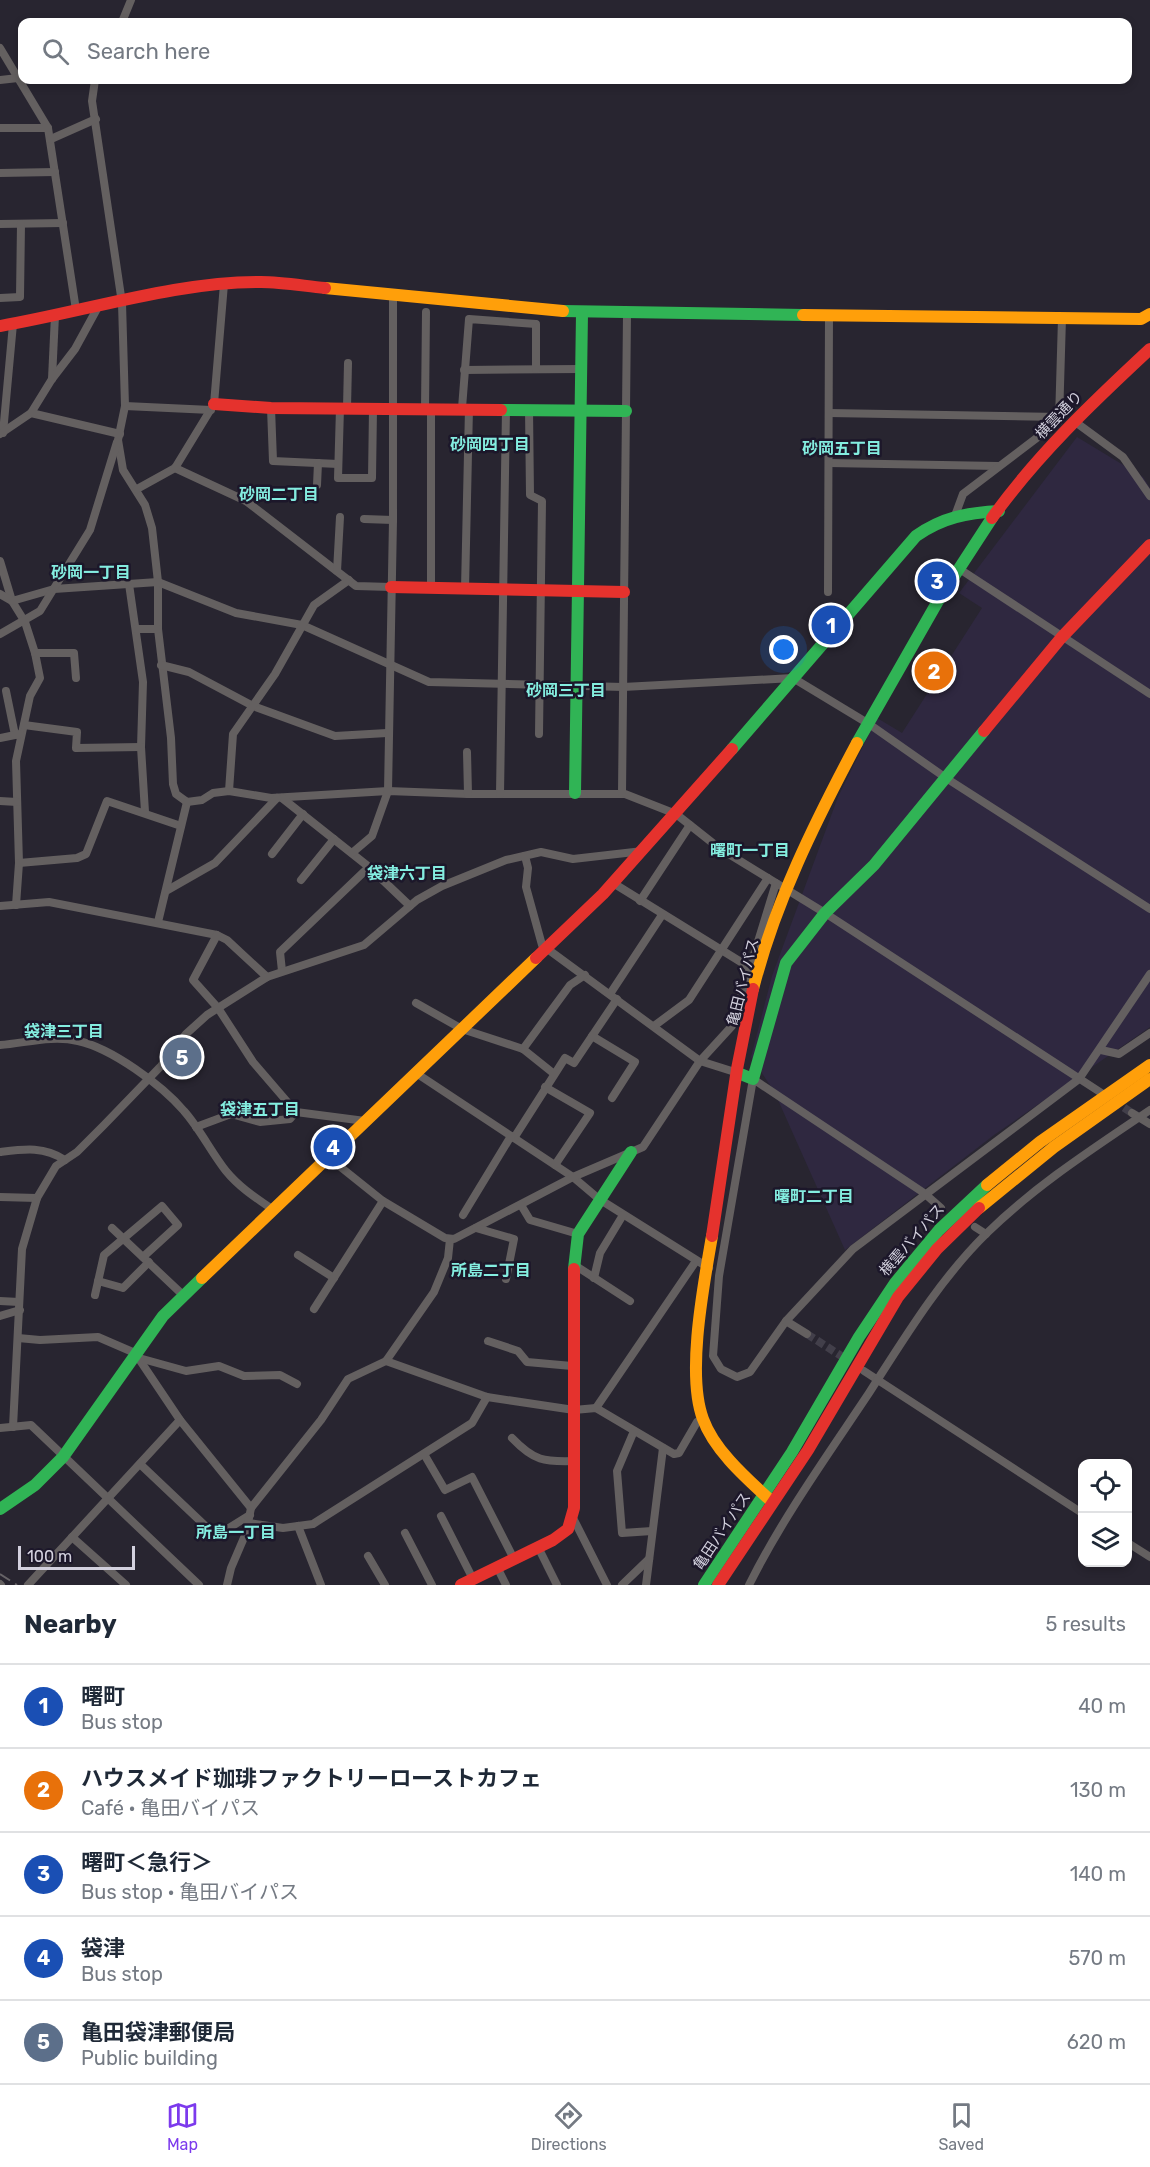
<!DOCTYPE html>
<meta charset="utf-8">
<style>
body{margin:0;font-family:Rubik,"Noto Sans JP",sans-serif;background:#f2f2f3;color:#1f2937}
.controls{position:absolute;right:18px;bottom:18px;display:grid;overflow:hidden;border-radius:12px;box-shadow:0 3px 9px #0003}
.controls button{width:54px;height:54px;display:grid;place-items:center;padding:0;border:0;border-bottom:2px solid #e0e1e3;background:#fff;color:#1f2937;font:30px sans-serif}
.scale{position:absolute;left:18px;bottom:15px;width:117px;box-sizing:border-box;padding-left:6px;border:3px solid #d3d1de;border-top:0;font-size:16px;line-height:21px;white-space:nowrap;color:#d3d1de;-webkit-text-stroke:4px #1c172a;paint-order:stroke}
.you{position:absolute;left:784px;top:650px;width:21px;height:21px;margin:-15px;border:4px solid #fff;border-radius:50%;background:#1a73e8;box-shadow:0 0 0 9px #1a73e833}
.badge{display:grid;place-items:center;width:39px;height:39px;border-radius:50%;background:#7c3aed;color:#fff;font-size:20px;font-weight:700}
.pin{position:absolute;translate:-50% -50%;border:3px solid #fff;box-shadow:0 2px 6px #0006}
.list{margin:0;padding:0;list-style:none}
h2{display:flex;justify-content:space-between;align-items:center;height:78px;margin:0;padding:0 24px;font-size:26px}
h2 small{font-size:20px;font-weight:400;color:#747a83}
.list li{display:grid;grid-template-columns:39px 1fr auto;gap:18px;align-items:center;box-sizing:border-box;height:84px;padding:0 24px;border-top:2px solid #e0e1e3}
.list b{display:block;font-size:22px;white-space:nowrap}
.list p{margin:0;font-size:20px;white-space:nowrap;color:#747a83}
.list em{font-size:20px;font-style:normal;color:#747a83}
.icon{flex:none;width:33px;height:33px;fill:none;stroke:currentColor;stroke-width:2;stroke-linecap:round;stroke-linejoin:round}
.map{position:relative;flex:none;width:1150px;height:1585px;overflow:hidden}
.search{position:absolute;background:#fff;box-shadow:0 3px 9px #0003;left:18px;right:18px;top:18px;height:66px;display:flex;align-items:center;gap:15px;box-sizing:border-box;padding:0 21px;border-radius:12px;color:#747a83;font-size:22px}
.sheet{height:498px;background:#fff}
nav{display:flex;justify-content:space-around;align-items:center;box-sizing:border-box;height:84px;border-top:2px solid #e0e1e3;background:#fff;font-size:16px;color:#747a83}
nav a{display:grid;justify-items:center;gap:3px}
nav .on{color:#7c3aed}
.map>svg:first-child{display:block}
.built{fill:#2f2840}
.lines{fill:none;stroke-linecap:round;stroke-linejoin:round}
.street-tunnel{stroke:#423f4a;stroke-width:8;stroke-dasharray:8 4;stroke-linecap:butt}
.street{stroke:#646060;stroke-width:8}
.fast{stroke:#30b455;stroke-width:12}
.slow{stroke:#ff9f0a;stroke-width:12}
.jam{stroke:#e5322d;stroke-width:12}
.rail{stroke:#666367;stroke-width:2;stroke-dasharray:12 6;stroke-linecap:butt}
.labels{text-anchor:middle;stroke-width:5;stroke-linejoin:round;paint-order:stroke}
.street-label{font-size:15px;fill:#d3d1de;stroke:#1c172a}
.neighbourhood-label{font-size:16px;font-weight:bold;fill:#84ede0;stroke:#1c172a}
</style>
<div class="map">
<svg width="1150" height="1585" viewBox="0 0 1150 1585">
<rect width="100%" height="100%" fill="#282530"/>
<polygon class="built" points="1077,437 1143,477 1150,488 1150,1027 994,1135 845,1250 774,1091 751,1057 772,976 838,797 877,718 902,733 982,608 959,593"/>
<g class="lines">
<g class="street-tunnel">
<polyline points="1114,1101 1132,1113"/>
<polyline points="807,1334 849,1361"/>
</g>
<g class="street">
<polyline points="122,22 131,0"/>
<polyline points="0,48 48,128 76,310"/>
<polyline points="0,80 18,78"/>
<polyline points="95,80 92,101 122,303 125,406 118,440 123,470 145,505 152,528 158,582 158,629 171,738 173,784 176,794 187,802 202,800 213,793 229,791 271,798 388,791 468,794 625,794 676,814 719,848 825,913 1103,1094"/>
<polyline points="0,128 48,128"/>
<polyline points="51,139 96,119"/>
<polyline points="0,173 55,172"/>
<polyline points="0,224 63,223"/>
<polyline points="0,298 20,297 21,224"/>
<polyline points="464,370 581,369"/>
<polyline points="52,379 55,315"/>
<polyline points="125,406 211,410"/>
<polyline points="271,408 273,461 338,464"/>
<polyline points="340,408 338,478 372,478 373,409"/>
<polyline points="347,408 348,363"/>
<polyline points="462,408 469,319 536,324 536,369"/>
<polyline points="425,409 426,312"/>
<polyline points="529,409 530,495 542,501 539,734"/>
<polyline points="31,413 52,379 75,349 98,307"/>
<polyline points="829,413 1060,417"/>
<polyline points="1059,420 1062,318"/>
<polyline points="1074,421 1123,457 1150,496"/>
<polyline points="3,433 13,324"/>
<polyline points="0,434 31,413 120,434"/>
<polyline points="829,463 998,466"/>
<polyline points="175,468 246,501 356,586 391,587"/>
<polyline points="317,485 318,463"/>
<polyline points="137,489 175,468 214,404 224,284"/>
<polyline points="956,513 963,494 1059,421"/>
<polyline points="364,519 393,520"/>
<polyline points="0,561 12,601 25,622 35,653 40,678 30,696 16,761 19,863 16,905"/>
<polyline points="958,568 1150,694"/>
<polyline points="337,571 340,517"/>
<polyline points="129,584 143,682 141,747 145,812"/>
<polyline points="431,588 431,409"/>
<polyline points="465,589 469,408"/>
<polyline points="828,592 829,315"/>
<polyline points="0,594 12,601 54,589 158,582 236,613 302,625 429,682 623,687 793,678 869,724 946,778 1150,909"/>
<polyline points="136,629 158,629"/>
<polyline points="0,634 40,611 90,530 117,442"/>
<polyline points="35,653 74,653 76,678"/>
<polyline points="161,665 189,672 253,706 335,736 387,733"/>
<polyline points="6,691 15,735"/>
<polyline points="24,725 77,732 76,748 141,747"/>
<polyline points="0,738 20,734"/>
<polyline points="467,752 468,794"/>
<polyline points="229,791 233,734 275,674 314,605 349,580"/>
<polyline points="622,793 627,314"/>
<polyline points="500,794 506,409"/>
<polyline points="282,798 369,867 410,906"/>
<polyline points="0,801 17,802"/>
<polyline points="352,853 372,836 388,791 393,520 393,297"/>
<polyline points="272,854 303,814"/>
<polyline points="525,856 528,868 526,887 542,945 700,1061 738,1073"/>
<polyline points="19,863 77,858 86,854 107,801 181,826"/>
<polyline points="301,880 334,839"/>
<polyline points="613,883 749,967"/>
<polyline points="166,891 215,863 277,798"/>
<polyline points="640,901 690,825"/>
<polyline points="0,906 49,902 217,935 227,940 267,977"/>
<polyline points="158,922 187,802"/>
<polyline points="217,935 193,980 218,1008 253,1062 296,1112"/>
<polyline points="282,971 280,952 369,867"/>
<polyline points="610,994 662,915"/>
<polyline points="416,1003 462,1029 523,1049 553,1073"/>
<polyline points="654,1026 689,1000 768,878"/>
<polyline points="592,1036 635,1062 612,1098"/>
<path d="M0,1045C26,1043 52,1035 78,1041C111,1048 162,1085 184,1111C200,1129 211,1152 226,1171C239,1187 256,1198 272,1209"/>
<polyline points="523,1049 570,985 585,975"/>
<polyline points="1101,1050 1119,1054 1150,1033"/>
<polyline points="416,1073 573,1177 599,1199 709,1268"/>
<polyline points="545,1087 590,1113 555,1165"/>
<polyline points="1132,1113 1150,1124"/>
<polyline points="196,1127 231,1114 260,1122 290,1119 296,1112 365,1121"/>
<polyline points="514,1138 565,1058 574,1063 617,999"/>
<path d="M0,1152C24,1149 44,1146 65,1160"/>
<polyline points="328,1157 383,1201 445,1238 454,1239 573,1177 643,1147 700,1061 732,1026 776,883"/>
<polyline points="0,1197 37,1198"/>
<polyline points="521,1205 530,1220 578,1234"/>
<polyline points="941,1208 924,1193 753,1079 719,1276 713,1356 721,1369 737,1377 750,1372 786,1321 853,1249 1079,1079 1150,974"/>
<polyline points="463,1215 511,1136"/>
<polyline points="975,1227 986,1234"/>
<polyline points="112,1228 184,1296"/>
<polyline points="476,1228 514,1239 506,1279"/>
<polyline points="298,1255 334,1278"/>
<polyline points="573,1264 630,1301"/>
<polyline points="594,1278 600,1253 623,1215"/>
<polyline points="98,1281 123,1288 149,1262"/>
<polyline points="95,1295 104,1255 162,1206 178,1225 143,1257"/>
<polyline points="0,1301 19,1302"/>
<polyline points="314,1309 383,1201"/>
<polyline points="0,1316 20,1310"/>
<polyline points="786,1321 807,1334"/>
<polyline points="18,1338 40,1340 98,1337 135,1353 180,1420 251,1508"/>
<polyline points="488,1341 518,1351 527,1362 572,1366"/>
<polyline points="139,1358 186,1371 219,1366 244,1376 280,1375 297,1384"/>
<polyline points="386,1361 487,1397 574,1410 596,1408 674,1454 679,1453 697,1422 702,1419"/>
<polyline points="864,1371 1082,1513"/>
<polyline points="596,1408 696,1261"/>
<polyline points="13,1427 22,1249 37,1198 56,1166 77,1152 104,1125 161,1066 186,1034 207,1015 267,977 364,945 417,900 442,886 506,860 541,852 573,859 643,851"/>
<polyline points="0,1428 31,1425 199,1585"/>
<polyline points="634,1431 617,1471 622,1533 652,1531"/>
<path d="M512,1438C534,1461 544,1462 574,1461"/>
<polyline points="424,1454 445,1490 472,1477 514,1559"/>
<polyline points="140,1464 216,1536 250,1515"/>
<polyline points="441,1516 473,1579"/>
<polyline points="572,1516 607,1585"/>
<polyline points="248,1523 283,1528 313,1524 472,1423 487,1397"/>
<polyline points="298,1526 321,1585"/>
<polyline points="405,1533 432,1585"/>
<polyline points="72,1537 126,1585"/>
<polyline points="1128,1543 1150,1557"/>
<polyline points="538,1547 557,1585"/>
<polyline points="368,1556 385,1585"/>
<polyline points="497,1567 506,1585"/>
<polyline points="0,1584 1,1585"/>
<polyline points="28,1585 180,1420"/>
<polyline points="227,1585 231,1568 246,1533 251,1508 321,1420 348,1379 386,1361 434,1292 448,1258 450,1239"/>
<polyline points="622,1585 649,1559"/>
<polyline points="646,1585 663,1448"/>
<path d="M749,1585C783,1517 827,1456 869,1393C905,1337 940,1279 987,1233C1036,1185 1094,1148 1150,1110"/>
</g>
<g class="fast">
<polyline points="563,311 803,315"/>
<polyline points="501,410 626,411"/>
<polyline points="857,743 938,601 992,518"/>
<path d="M732,749L916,536C943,517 967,513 999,511"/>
<polyline points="575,793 582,313"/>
<polyline points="738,1073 753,1079 786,963 825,913 874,865 984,731"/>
<polyline points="574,1269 578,1234 631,1152"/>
<polyline points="0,1509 35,1485 63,1457 163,1316 202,1278"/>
<polyline points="704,1585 792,1452 859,1337 895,1283 939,1230 987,1185"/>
</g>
<g class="slow">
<polyline points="325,288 563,311"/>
<polyline points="803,315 1141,319 1150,314"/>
<path d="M753,989C775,902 815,822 857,743"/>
<polyline points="987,1185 1040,1142 1150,1065"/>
<polyline points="979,1208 1054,1147 1150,1079"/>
<path d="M712,1236C704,1283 686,1374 703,1419C714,1450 746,1478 770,1500"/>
<polyline points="202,1278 536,958"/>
</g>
<g class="jam">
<path d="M0,326C83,312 178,281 261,282C282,282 304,286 325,288"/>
<polyline points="214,404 271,408 501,410"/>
<path d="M992,518C1037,455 1093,402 1150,349"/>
<polyline points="391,587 624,592"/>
<polyline points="984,731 1061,638 1150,545"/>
<polyline points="536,958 603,894 732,749"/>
<polyline points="712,1236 737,1069 753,989"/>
<polyline points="461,1585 553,1540 568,1529 574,1508 574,1269"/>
<polyline points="718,1585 808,1450 898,1297 937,1249 979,1208"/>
</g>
<polyline class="rail" points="0,1574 17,1585"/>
</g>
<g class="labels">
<g class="street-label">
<text transform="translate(1059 415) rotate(-46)" y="5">横雲通り</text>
<text transform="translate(743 982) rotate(-76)" y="5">亀田バイパス</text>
<text transform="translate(912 1240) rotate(-49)" y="5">横雲バイパス</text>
<text transform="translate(722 1531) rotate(-56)" y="5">亀田バイパス</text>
</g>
<g class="neighbourhood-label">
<text x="490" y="450">砂岡四丁目</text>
<text x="842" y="454">砂岡五丁目</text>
<text x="279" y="500">砂岡二丁目</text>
<text x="91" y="578">砂岡一丁目</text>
<text x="566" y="696">砂岡三丁目</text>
<text x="750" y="856">曙町一丁目</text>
<text x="407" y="879">袋津六丁目</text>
<text x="64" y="1037">袋津三丁目</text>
<text x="260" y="1115">袋津五丁目</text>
<text x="814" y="1202">曙町二丁目</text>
<text x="491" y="1276">所島二丁目</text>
<text x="236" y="1538">所島一丁目</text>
</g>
</g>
</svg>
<div class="controls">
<button><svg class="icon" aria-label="locate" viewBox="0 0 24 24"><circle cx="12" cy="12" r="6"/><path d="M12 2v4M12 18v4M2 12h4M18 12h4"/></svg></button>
<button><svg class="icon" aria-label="layers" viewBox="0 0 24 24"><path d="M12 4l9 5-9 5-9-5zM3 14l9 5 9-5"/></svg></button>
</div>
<div class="scale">100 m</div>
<div class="you"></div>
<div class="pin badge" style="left:831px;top:625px;background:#1a4fb4">1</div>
<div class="pin badge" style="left:934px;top:671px;background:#e8710a">2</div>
<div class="pin badge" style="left:937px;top:581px;background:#1a4fb4">3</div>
<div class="pin badge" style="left:333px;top:1147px;background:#1a4fb4">4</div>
<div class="pin badge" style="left:182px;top:1057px;background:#5c6f8a">5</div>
<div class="search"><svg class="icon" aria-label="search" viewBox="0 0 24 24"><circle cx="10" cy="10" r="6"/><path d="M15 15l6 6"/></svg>Search here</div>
</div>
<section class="sheet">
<h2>Nearby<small>5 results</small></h2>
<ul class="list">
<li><span class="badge" style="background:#1a4fb4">1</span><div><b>曙町</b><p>Bus stop</p></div><em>40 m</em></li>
<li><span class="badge" style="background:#e8710a">2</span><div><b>ハウスメイド珈琲ファクトリーローストカフェ</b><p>Café · 亀田バイパス</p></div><em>130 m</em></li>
<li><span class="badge" style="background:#1a4fb4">3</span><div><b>曙町＜急行＞</b><p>Bus stop · 亀田バイパス</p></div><em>140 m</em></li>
<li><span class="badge" style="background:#1a4fb4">4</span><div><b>袋津</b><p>Bus stop</p></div><em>570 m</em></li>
<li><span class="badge" style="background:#5c6f8a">5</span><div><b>亀田袋津郵便局</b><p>Public building</p></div><em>620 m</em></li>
</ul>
</section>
<nav>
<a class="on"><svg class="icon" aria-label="map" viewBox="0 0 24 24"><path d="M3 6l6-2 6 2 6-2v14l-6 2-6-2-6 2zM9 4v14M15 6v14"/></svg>Map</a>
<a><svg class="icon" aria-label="directions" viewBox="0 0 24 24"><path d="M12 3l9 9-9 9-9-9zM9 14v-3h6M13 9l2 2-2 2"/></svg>Directions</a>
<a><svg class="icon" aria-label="saved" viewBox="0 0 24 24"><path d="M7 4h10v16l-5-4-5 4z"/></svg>Saved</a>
</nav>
